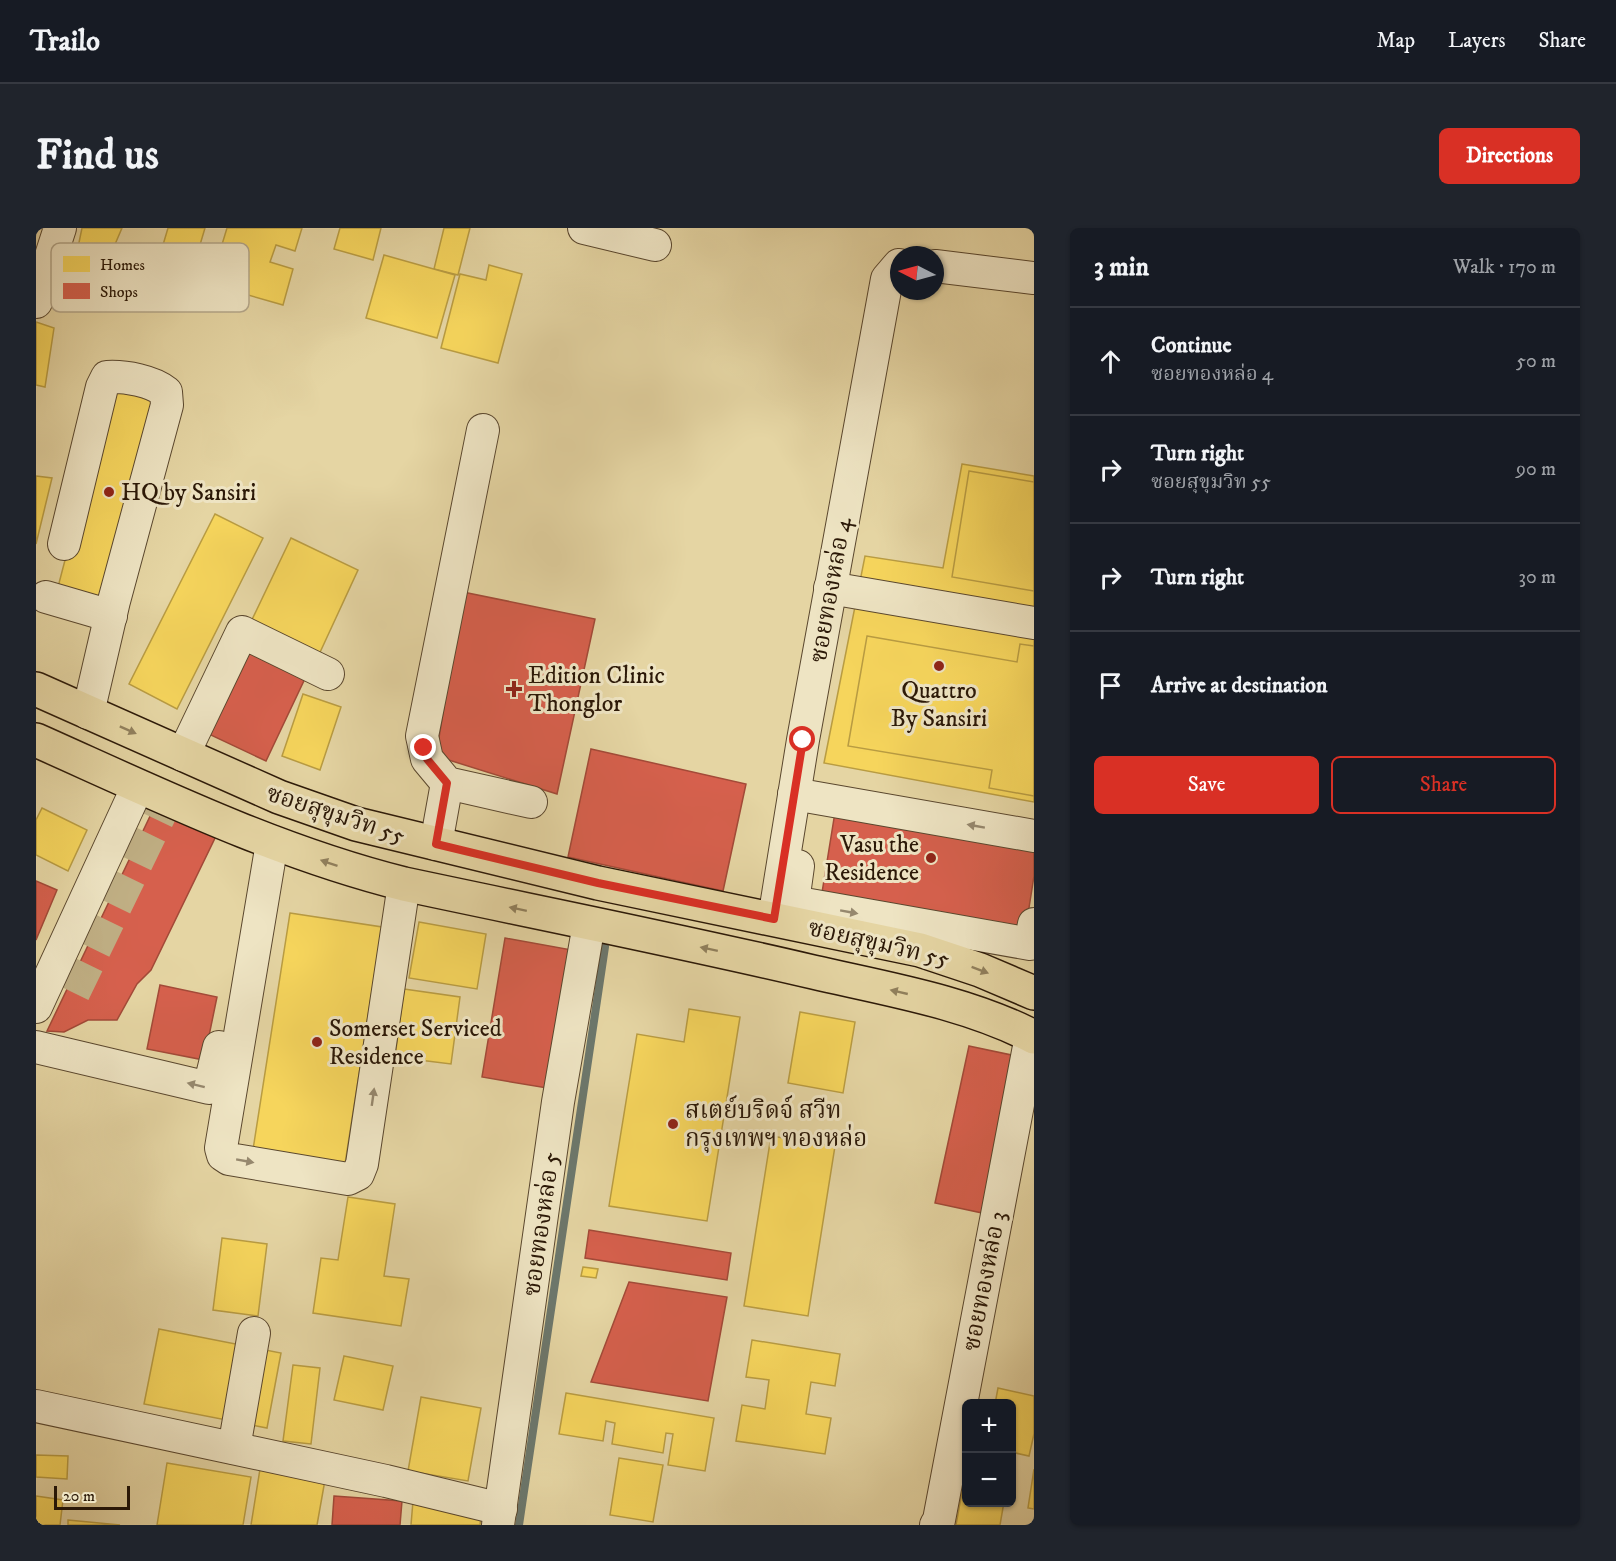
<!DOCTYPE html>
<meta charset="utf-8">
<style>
body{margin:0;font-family:"IM FELL DW Pica","Noto Serif Thai",serif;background:#20242c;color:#f1f3f6}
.controls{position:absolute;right:18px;bottom:18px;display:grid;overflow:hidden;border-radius:9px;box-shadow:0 2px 4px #0004}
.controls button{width:54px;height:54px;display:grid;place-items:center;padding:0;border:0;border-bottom:2px solid #363941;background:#171b24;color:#f1f3f6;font:30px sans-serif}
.compass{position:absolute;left:854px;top:18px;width:54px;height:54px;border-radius:50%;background:#171b24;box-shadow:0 2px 4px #0004;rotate:276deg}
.scale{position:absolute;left:18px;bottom:15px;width:76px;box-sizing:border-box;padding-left:6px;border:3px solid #2b1807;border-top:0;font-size:16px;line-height:21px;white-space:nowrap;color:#2b1807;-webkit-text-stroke:4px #eee4c3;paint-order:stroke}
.stop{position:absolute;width:18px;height:18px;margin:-14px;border:4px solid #d93025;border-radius:50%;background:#fff}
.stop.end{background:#d93025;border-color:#fff;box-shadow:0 2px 6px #0008}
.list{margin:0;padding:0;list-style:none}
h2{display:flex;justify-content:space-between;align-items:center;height:78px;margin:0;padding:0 24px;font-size:26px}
h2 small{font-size:20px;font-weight:400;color:#9ea1a6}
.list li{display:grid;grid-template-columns:39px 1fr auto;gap:18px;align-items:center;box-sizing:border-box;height:108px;padding:0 24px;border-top:2px solid #363941}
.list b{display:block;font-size:22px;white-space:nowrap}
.list p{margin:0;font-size:20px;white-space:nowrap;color:#9ea1a6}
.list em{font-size:20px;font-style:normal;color:#9ea1a6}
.actions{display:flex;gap:12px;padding:18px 24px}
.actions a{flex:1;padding:14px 0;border:2px solid #d93025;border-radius:9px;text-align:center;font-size:21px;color:#d93025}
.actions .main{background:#d93025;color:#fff}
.icon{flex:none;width:33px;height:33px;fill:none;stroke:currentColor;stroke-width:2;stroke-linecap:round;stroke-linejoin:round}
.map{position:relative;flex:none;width:998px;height:1297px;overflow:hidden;border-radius:9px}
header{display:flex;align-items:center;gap:36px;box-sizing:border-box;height:84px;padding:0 30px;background:#171b24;border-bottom:2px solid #363941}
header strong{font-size:28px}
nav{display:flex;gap:33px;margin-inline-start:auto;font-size:21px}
.intro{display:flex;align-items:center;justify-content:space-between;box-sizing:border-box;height:144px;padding:0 36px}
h1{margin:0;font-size:42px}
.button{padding:15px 27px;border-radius:9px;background:#d93025;color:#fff;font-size:21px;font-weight:700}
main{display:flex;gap:36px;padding:0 36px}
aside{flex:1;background:#171b24;border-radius:9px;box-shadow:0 2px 4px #0004}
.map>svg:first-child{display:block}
.homes{fill:#f6d55c;stroke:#b99c42;stroke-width:1.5}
.shops{fill:#d6604d;stroke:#a34a38;stroke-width:1.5}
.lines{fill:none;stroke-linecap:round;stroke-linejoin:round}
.stream{stroke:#6c776c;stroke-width:8}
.minor-tunnel{stroke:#c0af84;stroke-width:32;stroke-dasharray:32 16;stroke-linecap:butt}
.minor-casing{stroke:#5a472e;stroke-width:34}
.major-casing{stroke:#2b1807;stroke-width:36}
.minor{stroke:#eee4c3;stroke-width:32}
.major{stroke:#e5d5a3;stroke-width:33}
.oneway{fill:#91805d}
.oneway2{fill:#96886e}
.route{stroke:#d93025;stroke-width:8}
.poi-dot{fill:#8f2418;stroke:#eee4c3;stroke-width:2}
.labels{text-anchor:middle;stroke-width:6;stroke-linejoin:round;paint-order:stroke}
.poi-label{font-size:24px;fill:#2b1807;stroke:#eee4c3;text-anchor:start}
.street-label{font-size:24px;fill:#2b1807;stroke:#eee4c3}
.key{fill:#eee4c3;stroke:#b4a78b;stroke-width:1.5}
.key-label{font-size:16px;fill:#2b1807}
</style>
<header>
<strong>Trailo</strong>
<nav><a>Map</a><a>Layers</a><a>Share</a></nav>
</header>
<div class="intro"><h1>Find us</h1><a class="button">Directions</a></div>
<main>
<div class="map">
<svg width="998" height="1297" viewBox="0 0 998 1297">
<rect width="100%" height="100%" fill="#e5d5a3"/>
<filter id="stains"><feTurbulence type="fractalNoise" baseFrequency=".00333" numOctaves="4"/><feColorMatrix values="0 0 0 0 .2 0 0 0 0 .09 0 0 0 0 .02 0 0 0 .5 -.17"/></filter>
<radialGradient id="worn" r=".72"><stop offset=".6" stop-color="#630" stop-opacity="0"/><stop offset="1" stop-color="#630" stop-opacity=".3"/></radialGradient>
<g class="homes">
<polygon points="46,0 86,0 71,35 40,29"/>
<polygon points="132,0 169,0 158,37 124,27"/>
<polygon points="191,0 266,0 259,23 240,17 234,34 257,41 247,77 174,56"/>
<polygon points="304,0 345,0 337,32 298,21"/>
<polygon points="408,0 434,0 422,47 398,41"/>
<polygon points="348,27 419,47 401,110 330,90"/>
<polygon points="453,37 486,46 462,135 405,120 424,46 450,52"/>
<polygon points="0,94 18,100 9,159 0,157"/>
<polygon points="75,156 125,169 71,372 22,359"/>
<polygon points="926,236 998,248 998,574 788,535 829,328 907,340"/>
<polygon points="933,243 998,254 998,363 916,349"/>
<polygon points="0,248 16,250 0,316"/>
<polygon points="179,286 227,310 141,481 93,456"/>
<polygon points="255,310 322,342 280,433 212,400"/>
<polygon points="831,408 981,434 984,416 998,418 998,568 953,560 956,542 812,518"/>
<polygon points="267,466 305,479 284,542 246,528"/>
<polygon points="6,580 51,602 32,643 0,627 0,592"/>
<polygon points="254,685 346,699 308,942 216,928"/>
<polygon points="383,694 450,706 441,761 373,750"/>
<polygon points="368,761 424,769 415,836 359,829"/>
<polygon points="653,781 704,789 671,993 573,978 601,806 648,814"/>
<polygon points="764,784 819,794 807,865 752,855"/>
<polygon points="735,908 799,918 772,1088 708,1078"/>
<polygon points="312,969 359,976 348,1048 373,1051 365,1098 277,1085 285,1030 302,1032"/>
<polygon points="186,1010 231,1016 222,1088 177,1082"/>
<polygon points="547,1039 562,1041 560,1050 545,1048"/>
<polygon points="123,1101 245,1125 231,1200 108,1176"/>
<polygon points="716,1112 804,1126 799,1158 775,1154 770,1186 795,1190 789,1226 700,1213 706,1177 729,1181 733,1152 710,1149"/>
<polygon points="308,1128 357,1138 347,1182 298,1172"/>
<polygon points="257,1137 284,1140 275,1216 247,1213"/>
<polygon points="962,1160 998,1168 998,1206 993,1228 975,1224 975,1176 959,1176"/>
<polygon points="530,1165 678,1190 669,1243 632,1237 637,1206 630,1205 627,1225 576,1216 579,1195 570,1193 567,1213 523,1206"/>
<polygon points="385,1169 445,1180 432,1253 372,1243"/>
<polygon points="0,1227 32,1228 31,1251 0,1249"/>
<polygon points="583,1230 627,1237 617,1294 574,1287"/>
<polygon points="131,1235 215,1249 207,1297 121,1297"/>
<polygon points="224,1241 289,1252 281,1297 215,1297"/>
<polygon points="998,1241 998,1281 992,1280"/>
<polygon points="930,1242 930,1274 968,1274 964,1297 920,1297"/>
<polygon points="0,1268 27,1272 24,1297 0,1297"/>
<polygon points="377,1273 446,1280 444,1297 375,1297"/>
<polygon points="32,1292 84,1297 32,1297"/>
</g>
<g class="shops">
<polygon points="427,364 559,391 521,566 400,528"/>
<polygon points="205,410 273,442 230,533 162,501"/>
<polygon points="555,521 710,556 687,663 532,629"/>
<polygon points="800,578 998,611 998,648 989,705 785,671"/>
<polygon points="118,580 180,608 115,742 101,756 81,792 52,792 28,804 11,803"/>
<polygon points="0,653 21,662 0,712"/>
<polygon points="469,710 547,724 523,862 446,849"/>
<polygon points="124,757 181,769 168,832 111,821"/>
<polygon points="933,818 985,829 951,986 899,975"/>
<polygon points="553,1002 695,1025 691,1052 549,1030"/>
<polygon points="593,1054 691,1069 672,1173 555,1154"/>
<polygon points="298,1268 366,1273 364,1297 296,1297"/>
</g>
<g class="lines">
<polyline class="stream" points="483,1297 569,719"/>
<polyline class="minor-tunnel" points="38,765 126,583"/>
<g class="minor-casing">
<g id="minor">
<polyline points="548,0 619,17"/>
<polyline points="899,38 998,50"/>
<polyline points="0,74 24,0"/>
<polyline points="447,202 386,508 391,531 411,555 495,574"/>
<path d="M28,316L66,159L71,149C90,148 116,153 130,164L131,177L78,373L52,485"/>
<polyline points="794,360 998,395"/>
<polyline points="10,369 75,388"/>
<polyline points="147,527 206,404 292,446"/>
<polyline points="758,566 998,608"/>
<polyline points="236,615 185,920 187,927 193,931 312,951 322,946 326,936 368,656"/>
<polyline points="400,616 411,555"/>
<polyline points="762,638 757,674 994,716 998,696"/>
<polyline points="738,691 767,512 851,51 863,37"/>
<polyline points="0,779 102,558"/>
<polyline points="0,819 173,860 183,819"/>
<polyline points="0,1178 350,1253 465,1281"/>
<polyline points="198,1220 218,1105"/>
<polyline points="462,1297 522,874 553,696"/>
<polyline points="900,1297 903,1292 995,808"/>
</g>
</g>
<g class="major-casing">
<g id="major">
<polyline points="0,461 243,569 320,596 562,655 884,722 944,742 998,765"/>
<path d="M0,512C121,566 240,624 368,656C504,685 641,712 777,744C851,761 930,774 998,809"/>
</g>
</g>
<use href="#minor" class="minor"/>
<use href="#major" class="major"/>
</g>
<defs><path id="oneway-solid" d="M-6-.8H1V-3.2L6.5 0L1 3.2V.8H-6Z" transform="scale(1.5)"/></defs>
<g class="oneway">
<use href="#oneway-solid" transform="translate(92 502) rotate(24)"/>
<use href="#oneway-solid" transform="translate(293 635) rotate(-161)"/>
<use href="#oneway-solid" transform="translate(482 681) rotate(-168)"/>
<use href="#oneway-solid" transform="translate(673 721) rotate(-168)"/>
<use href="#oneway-solid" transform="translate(944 742) rotate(21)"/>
<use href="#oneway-solid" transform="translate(863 764) rotate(-167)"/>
</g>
<g class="oneway2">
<use href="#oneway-solid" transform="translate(940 598) rotate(-170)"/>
<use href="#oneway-solid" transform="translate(813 684) rotate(10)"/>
<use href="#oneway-solid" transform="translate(160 857) rotate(-166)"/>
<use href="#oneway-solid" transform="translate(337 869) rotate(-82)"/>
<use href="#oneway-solid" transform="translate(209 933) rotate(10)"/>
</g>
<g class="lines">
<polyline class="route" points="388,520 391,531 411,555 400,616 562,655 738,691 767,512"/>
</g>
<g class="poi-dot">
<circle cx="73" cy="264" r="6"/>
<circle cx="903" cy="438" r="6"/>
<path d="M475 452h6v6h6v6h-6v6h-6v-6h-6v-6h6z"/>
<circle cx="895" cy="630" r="6"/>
<circle cx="281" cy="814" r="6"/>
<circle cx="637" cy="896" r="6"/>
</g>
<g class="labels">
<g class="poi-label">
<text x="85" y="272">HQ by Sansiri</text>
<text x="492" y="455">Edition Clinic<tspan x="492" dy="28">Thonglor</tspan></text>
<text x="903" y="470" text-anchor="middle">Quattro<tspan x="903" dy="28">By Sansiri</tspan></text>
<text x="883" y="624" text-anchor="end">Vasu the<tspan x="883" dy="28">Residence</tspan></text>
<text x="293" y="808">Somerset Serviced<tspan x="293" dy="28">Residence</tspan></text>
<text x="649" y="890">สเตย์บริดจ์ สวีท<tspan x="649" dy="28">กรุงเทพฯ ทองหล่อ</tspan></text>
</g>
<g class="street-label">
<text transform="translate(794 362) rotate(-80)" y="8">ซอยทองหล่อ 4</text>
<text transform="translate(300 586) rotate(18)" y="8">ซอยสุขุมวิท 55</text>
<text transform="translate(843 715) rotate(13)" y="8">ซอยสุขุมวิท 55</text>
<text transform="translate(505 996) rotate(-82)" y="8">ซอยทองหล่อ 5</text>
<text transform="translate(948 1053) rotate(-79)" y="8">ซอยทองหล่อ 3</text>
</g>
</g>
<rect x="15" y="15" width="198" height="69" rx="9" class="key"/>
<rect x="27" y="28" width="27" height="16" fill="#f6d55c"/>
<rect x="27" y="55" width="27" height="16" fill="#d6604d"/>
<g class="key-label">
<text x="64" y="42">Homes</text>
<text x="64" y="69">Shops</text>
</g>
<rect width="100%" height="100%" filter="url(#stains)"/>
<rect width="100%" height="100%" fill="url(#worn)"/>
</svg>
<div class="controls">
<button>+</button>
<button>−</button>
</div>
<svg class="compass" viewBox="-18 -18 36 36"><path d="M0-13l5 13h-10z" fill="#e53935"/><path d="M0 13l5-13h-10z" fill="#9ea1a6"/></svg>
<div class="scale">20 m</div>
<div class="stop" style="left:767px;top:512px"></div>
<div class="stop end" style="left:388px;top:520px"></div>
</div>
<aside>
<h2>3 min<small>Walk · 170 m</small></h2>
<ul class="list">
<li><svg class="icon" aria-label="ahead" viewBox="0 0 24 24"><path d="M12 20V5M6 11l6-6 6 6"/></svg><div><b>Continue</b><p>ซอยทองหล่อ 4</p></div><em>50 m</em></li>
<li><svg class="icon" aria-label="right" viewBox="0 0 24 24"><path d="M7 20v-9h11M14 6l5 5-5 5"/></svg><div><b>Turn right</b><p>ซอยสุขุมวิท 55</p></div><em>90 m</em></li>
<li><svg class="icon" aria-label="right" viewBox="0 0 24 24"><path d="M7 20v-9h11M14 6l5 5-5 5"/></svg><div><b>Turn right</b></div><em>30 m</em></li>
<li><svg class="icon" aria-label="arrive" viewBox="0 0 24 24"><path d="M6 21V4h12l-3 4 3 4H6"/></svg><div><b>Arrive at destination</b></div></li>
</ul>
<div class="actions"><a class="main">Save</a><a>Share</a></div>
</aside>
</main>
